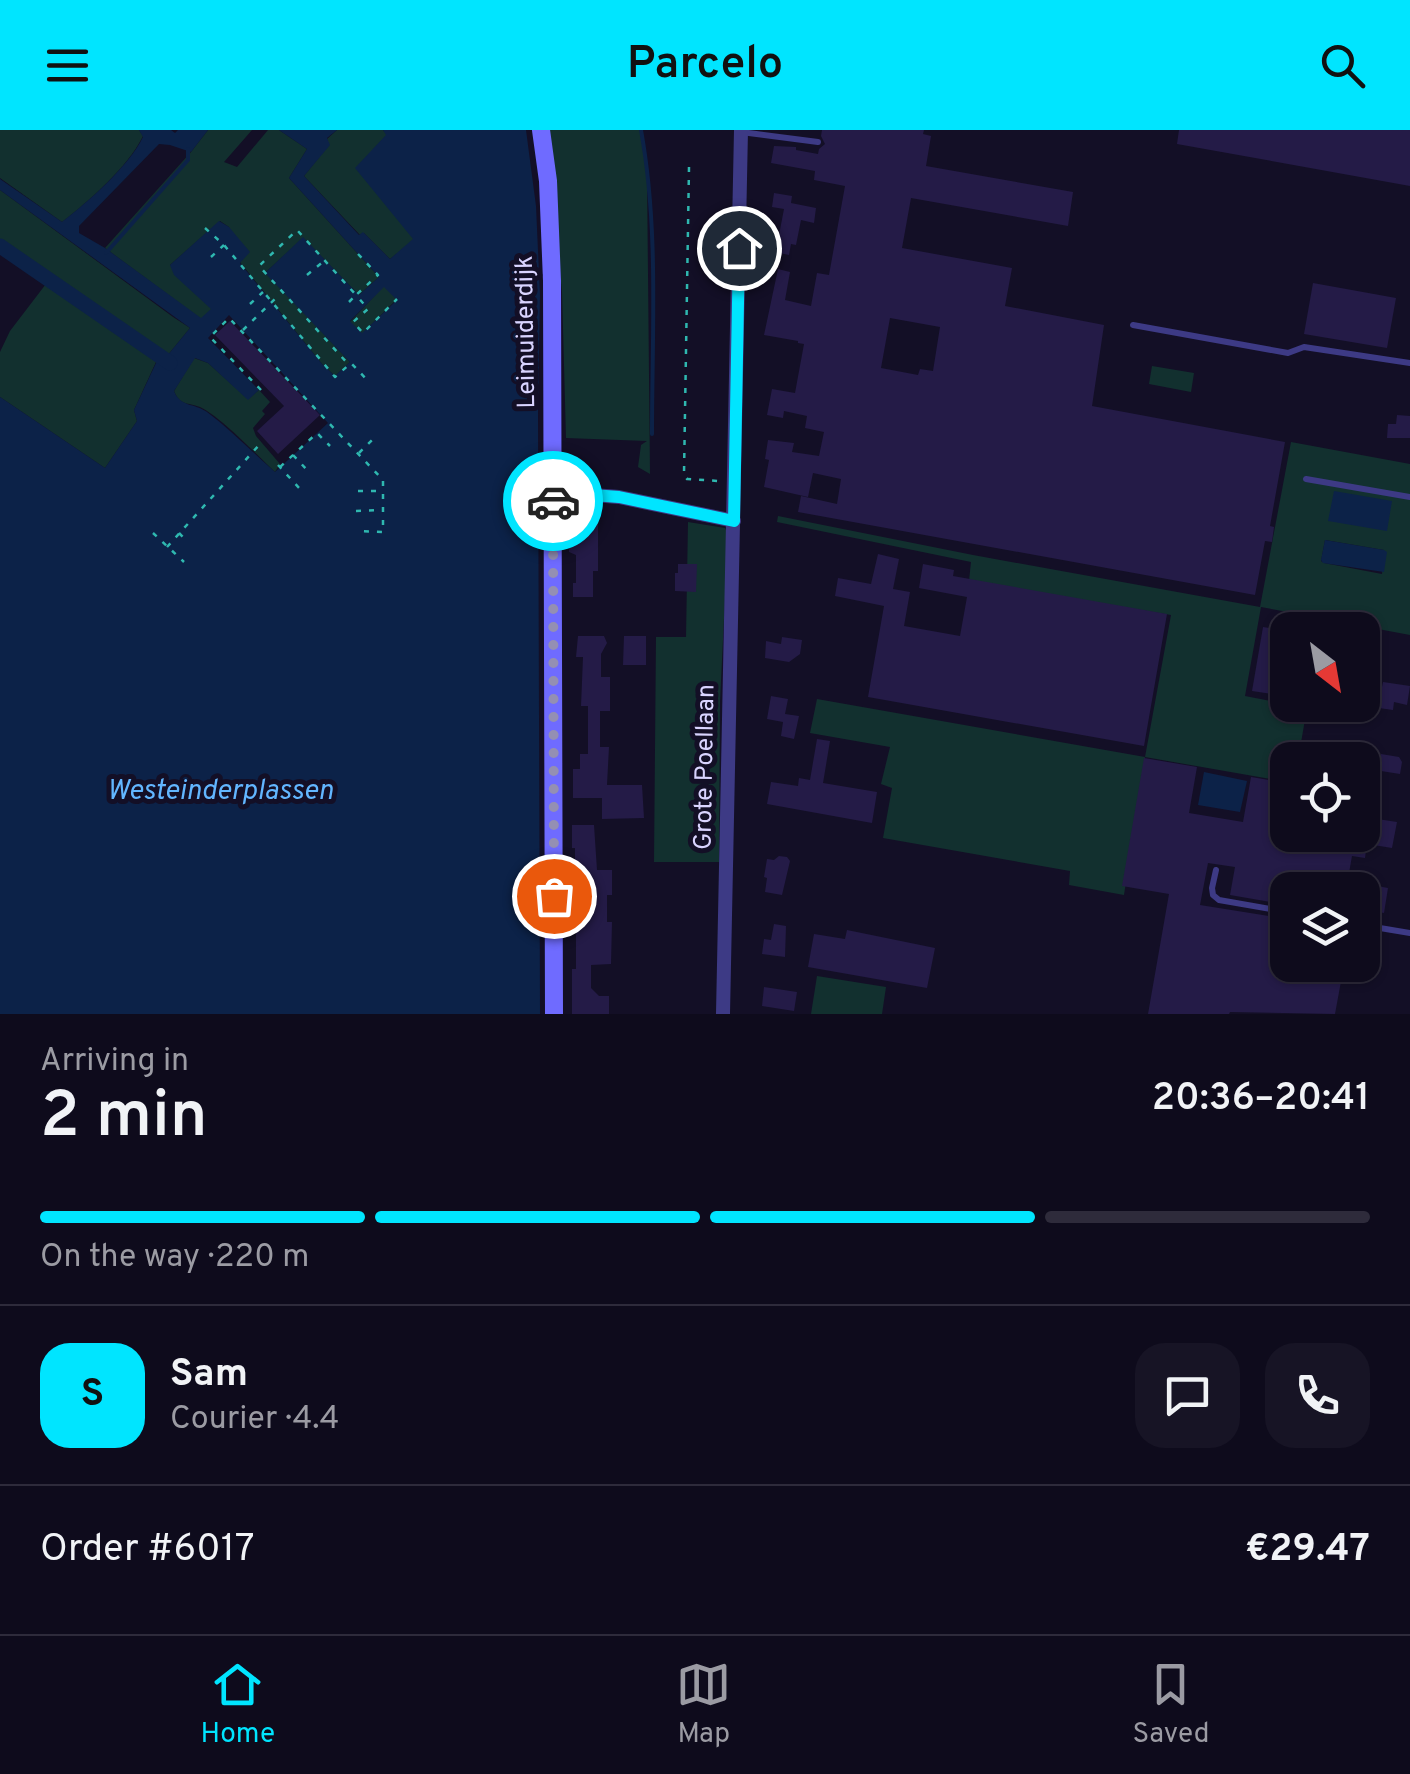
<!DOCTYPE html>
<meta charset="utf-8">
<style>
:root{--surface:#0e0b1c;--page:#171425;--text:#f1f3f6;--muted:#9b9ba3;--line:#2e2b3b;--accent:#00e5ff}
body{margin:0;font-family:Overpass,sans-serif;background:var(--page);color:var(--text);height:100vh;display:flex;flex-direction:column;font-size:38px;white-space:nowrap}
*{box-sizing:border-box;margin:0}
p{font-size:32px;color:var(--muted)}
.icon{flex:none;width:55px;height:55px;fill:none;stroke:currentColor;stroke-width:2;stroke-linecap:round;stroke-linejoin:round}
.map{position:relative;height:884px;overflow:hidden}
.sheet{display:flex;flex-direction:column;background:var(--surface);flex:1}
.sheet>*{flex:none}
.needle{width:65px;rotate:149deg}
.controls{position:absolute;left:1270px;top:482px;display:grid;gap:20px}
.controls a{display:grid;place-items:center;width:110px;height:110px;border-radius:20px;background:var(--surface);box-shadow:0 2px 8px #0004,0 0 0 2px var(--line);font-size:50px}
.pin{position:absolute;display:grid;place-items:center;width:85px;height:85px;color:#fff;margin:-42px;border:5px solid #fff;border-radius:50%;box-shadow:0 2px 10px #0007}
.courier{position:absolute;display:grid;place-items:center;width:100px;height:100px;margin:-50px;border:8px solid #00e5ff;border-radius:50%;background:#fff;color:#222;box-shadow:0 2px 12px #0007}
.overview em{font-style:normal;font-weight:600}
.overview div{display:flex;flex-direction:column-reverse}
.overview{display:flex;align-items:center;justify-content:space-between;height:170px;padding:0 40px}
h1{font-size:65px;font-weight:600;line-height:75px}
.bar{display:grid;grid-template-columns:repeat(4,1fr);gap:15px 10px;align-content:center;height:120px;padding:0 40px}
.bar i{height:12px;border-radius:8px;background:var(--line)}
.bar .on{background:var(--accent)}
.bar p{grid-column:span 4}
.line{display:flex;align-items:center;gap:25px;padding:0 40px;border-top:2px solid var(--line)}
.line div{flex:1}
.round{display:grid;place-items:center;flex:none;width:105px;height:105px;border-radius:30px;background:var(--page)}
header{display:flex;justify-content:space-between;align-items:center;height:130px;padding:0 40px;background:var(--accent);color:#111;font-size:45px;font-weight:600}
.tabs{display:flex;justify-content:space-around;align-items:center;height:140px;border-top:2px solid var(--line);background:var(--surface);font-size:28px;color:var(--muted)}
.tabs a{display:grid;justify-items:center;gap:5px}
.tabs .on{color:var(--accent)}
.map>svg:first-child{display:block}
</style>
<header><svg class="icon" aria-label="menu" viewBox="0 0 24 24"><path d="M4 6h16M4 12h16M4 18h16"/></svg>Parcelo<svg class="icon" aria-label="search" viewBox="0 0 24 24"><circle cx="10" cy="10" r="6"/><path d="M15 15l6 6"/></svg></header>
<div class="map">
<svg width="1410" height="884" viewBox="0 0 1410 884">
<rect width="100%" height="100%" fill="#130f26"/>
<g fill="#12302f" fill-rule="evenodd">
<path d="M0 0H139L143 6C128 37 89 71 62 92L0 48Z"/>
<path d="M208 0H252L224 32 237 37 268 0H279L307 19 289 48 379 147 359 165 303 108 266 142 350 232 335 246 322 234 240 132 229 97 220 91 170 135 212 179 201 189 105 118 191 22Z"/>
<path d="M337 0H383L387 5 356 38 412 104 414 110 390 129 364 103 360 105 304 46 329 15 327 9Z"/>
<path d="M546 0H640L647 43 650 344 638 337 641 315 647 311 566 308 562 162Z"/>
<path d="M0 60 173 187 190 198 167 226 157 220 156 232 134 280 137 291 105 338 0 267V222L10 201 49 150 3 116 0 118Z"/>
<path d="M384 156 397 169 362 204 350 192Z"/>
<path d="M194 228 208 233 248 269 259 260 270 272 262 281 265 284 253 298 256 306 280 334 275 342C257 325 221 287 200 277 187 272 180 276 174 261Z"/>
<path d="M1152 236 1194 243 1191 262 1149 254Z"/>
<path d="M1291 312 1410 334V505L1261 477 1245 566 1307 578 1298 630H1288L1287 652 1145 627 1124 765 1069 755 1070 741 883 708 892 658 881 654 890 617 810 603 817 569 1145 627 1171 485 969 451 971 432 777 392 778 386 973 425 1260 477ZM1325 410 1384 420 1382 444 1324 433 1321 431Z"/>
<path d="M688 392 725 398 728 405 720 572 719 732H654L656 507H686Z"/>
<path d="M817 846 886 857 882 884H811Z"/>
</g>
<g fill="#0c2248" fill-rule="evenodd">
<path d="M139 0H171L175 3 178 0H208L191 22 170 15 159 14 79 96V103L105 118 201 188 211 179 174 145 170 135 219 91 229 97 250 122 240 133 322 234 335 246 350 232 265 143 303 107 359 165 379 147 289 48 307 19 279 0H337L327 8 330 15 304 46 359 105 363 102 390 129 413 109 355 38 386 5 383 0H526L536 76 540 165 538 284 540 884H0V267L105 338 137 291 134 280 156 233V219L167 226 190 198 0 60V49L62 92C88 72 129 36 143 7ZM384 157 397 170 362 203 350 191ZM229 185 328 293 275 342C252 322 231 300 207 282 194 273 180 277 174 261L195 228 208 233 248 270 259 260 208 208Z"/>
<path d="M1334 361 1392 371 1387 401 1328 391Z"/>
<path d="M1325 410 1384 420 1387 422 1384 442 1323 433 1321 430Z"/>
<path d="M1204 642 1247 651 1240 682 1198 675Z"/>
</g>
<g fill="none" stroke-linecap="round" stroke-linejoin="round">
<g stroke="#0c2248" stroke-width="4">
<path d="M641 0C659 99 652 203 652 304"/>
<path d="M106 123 188 30V19"/>
</g>
<path stroke="#0c2248" stroke-width="15" d="M0 116 170 233"/>
</g>
<g fill="#241b47" fill-rule="evenodd">
<path d="M822 0H924L923 4 931 6 926 36 1073 62 1068 96 911 68 902 118 1012 138 1005 176 1104 195 1092 276 1285 312 1270 396 1274 397 1272 412 1265 411 1255 465 798 382 801 366 837 374 841 349 813 343 808 367 764 357 769 330 765 329 768 310 794 313 792 322 819 326 824 302 805 298 807 286 784 281 783 288 767 285 772 259 795 263 804 214 798 213V211L764 205 778 139 790 142 785 170 811 176 817 143 829 145 845 56 814 50 815 41 771 33 774 16 796 17V20L818 24 819 19 825 14 821 6ZM890 188 940 197 933 241 920 239 918 245 881 238Z"/>
<path d="M1179 0H1410V56L1177 14Z"/>
<path d="M774 63 792 66 791 73 816 78 814 93 801 90 796 115 791 114 789 125 765 120 768 103 779 105 784 79 772 77Z"/>
<path d="M1313 153 1396 168 1387 218 1304 204Z"/>
<path d="M230 191 320 285 278 324 257 301 284 276 215 205Z"/>
<path d="M1397 285 1410 286V308H1387L1388 294H1396Z"/>
<path d="M577 374 580 375 584 381H598V441H593V467H573V453H576V425L569 422V386Z"/>
<path d="M878 424 899 429 893 459 910 462 904 496 960 506 967 467 919 458 923 434 954 440 953 446 1167 484 1144 616 868 567 884 476 835 466 838 448 871 454Z"/>
<path d="M678 434H697L696 462 675 461V443H678Z"/>
<path d="M1263 497 1288 501 1278 565 1252 561Z"/>
<path d="M578 506H604L607 513 601 524V547H610V581H600V617H609L607 655H642L644 688 602 689V668H573V639H580V624H588V576H581L583 527H576Z"/>
<path d="M624 506H646V535H623Z"/>
<path d="M782 507 802 510 800 524 789 532 765 528 766 511 781 514Z"/>
<path d="M1383 552 1410 556 1407 575 1394 572 1393 580 1372 577 1375 561 1381 562Z"/>
<path d="M771 566 788 569 785 584 799 586 794 609 781 606 783 592 767 589Z"/>
<path d="M817 609 830 611 823 653 877 662 872 693 767 674 771 652 798 656 799 648 810 650Z"/>
<path d="M1381 624 1399 627 1402 632 1400 644 1381 641 1380 648 1362 645V632L1379 635Z"/>
<path d="M1144 628 1197 637 1189 683 1243 692 1251 647 1288 653V705H1368L1371 688 1397 692 1392 718 1367 714 1368 706 1365 728 1352 726 1346 760H1288V775L1230 765 1235 737 1208 733 1200 775 1288 789V835H1344L1335 884 1230 882 1229 884H1148L1169 764 1122 756Z"/>
<path d="M572 695H594L597 740H612V765H607V792H612L611 834 591 835V858L599 866H609V884H572V839H576V793H573V764H571L572 749H575V718H572Z"/>
<path d="M779 726 787 727 790 731 782 765 765 762 767 748 764 747 767 729 774 730Z"/>
<path d="M1372 755 1388 758 1384 783 1367 780Z"/>
<path d="M774 794 786 796 785 827 762 824 764 809 771 810Z"/>
<path d="M847 800 935 818 927 858 808 837 814 804 845 809Z"/>
<path d="M764 857 797 862 794 881 762 876Z"/>
</g>
<g fill="none" stroke-linecap="round" stroke-linejoin="round">
<g stroke="#2fb8b0" stroke-width="2.5" stroke-dasharray="5 8" stroke-linecap="butt">
<path d="M689 37 684 344 687 349 718 351"/>
<path d="M205 98 224 115 335 247 351 233 370 253"/>
<path d="M358 124 378 145 356 165 368 179 353 192 363 203 397 169"/>
<path d="M211 127 224 115"/>
<path d="M307 145 324 131"/>
<path d="M349 172 356 165 297 100 259 136 349 235"/>
<path d="M250 174 263 162"/>
<path d="M243 200 280 164"/>
<path d="M261 260 210 207 229 188 383 350V402L356 401"/>
<path d="M359 323 372 310"/>
<path d="M293 325 308 341"/>
<path d="M278 335 300 359"/>
<path d="M280 337 317 303 330 316"/>
<path d="M358 361H381"/>
<path d="M356 381 383 380"/>
<path d="M153 403 184 432"/>
<path d="M179 403 188 412"/>
<path d="M167 417 260 314"/>
</g>
<g stroke="#3d3a85" stroke-width="6">
<path d="M741 2 818 12"/>
<path d="M1133 195 1288 223 1304 217 1410 233"/>
<path d="M1306 349 1410 367"/>
<path d="M1216 740 1212 758 1213 765 1219 770 1288 782"/>
<path d="M1362 795 1410 803"/>
</g>
<g stroke="#3d3a85" stroke-width="14">
<path d="M553 362 619 367 734 391"/>
<path d="M723 884 741 0"/>
</g>
<path stroke="#6f6bff" stroke-width="18" d="M541 0 548 51 552 151 554 884"/>
</g>
<g fill="none" stroke-linecap="round" stroke-linejoin="round">
<path stroke="#948fb3" stroke-width="10" stroke-dasharray="0 18" d="M553 371 554 766"/>
<path stroke="#00e5ff" stroke-width="12" d="M553 371V362L619 367 734 391 739 118"/>
</g>
<g text-anchor="middle" dominant-baseline="central" stroke-width="10" stroke-linejoin="round" paint-order="stroke">
<g font-size="25" fill="#d9d4ff" stroke="#130f26">
<text transform="translate(527 202) rotate(-91)">Leimuiderdijk</text>
<text transform="translate(706 637) rotate(-89)">Grote Poellaan</text>
</g>
<g font-size="28" font-style="italic" fill="#62b6ff" stroke="#130f26">
<text x="220" y="662">Westeinderplassen</text>
</g>
</g>
</svg>
<div class="controls">
<a><svg class="needle" viewBox="-14 -14 28 28"><path d="M0-13l5 13h-10z" fill="#e53935"/><path d="M0 13l5-13h-10z" fill="#9b9ba3"/></svg></a>
<a><svg class="icon" aria-label="locate" viewBox="0 0 24 24"><circle cx="12" cy="12" r="6"/><path d="M12 2v4M12 18v4M2 12h4M18 12h4"/></svg></a>
<a><svg class="icon" aria-label="layers" viewBox="0 0 24 24"><path d="M12 4l9 5-9 5-9-5zM3 14l9 5 9-5"/></svg></a>
</div>
<div class="pin" style="left:554px;top:766px;background:#ea580c"><svg class="icon" aria-label="bag" viewBox="0 0 24 24"><path d="M5 8h14l-1 12H6zM9 8a3 3 0 0 1 6 0"/></svg></div>
<div class="pin" style="left:739px;top:118px;background:#1f2937"><svg class="icon" aria-label="home" viewBox="0 0 24 24"><path d="M3 11l9-7 9 7M6 9v11h12V9"/></svg></div>
<div class="courier" style="left:553px;top:371px"><svg class="icon" aria-label="car" viewBox="0 0 24 24"><path d="M5 17H2v-5l4-1 3-4h7l3 4 3 1v5h-3M9 17h6M6 11h13"/><circle cx="7" cy="17" r="2"/><circle cx="17" cy="17" r="2"/></svg></div>
</div>
<section class="sheet">
<div class="overview"><div><h1>2 min</h1><p>Arriving in</p></div><em>20:36–20:41</em></div>
<div class="bar"><i class="on"></i><i class="on"></i><i class="on"></i><i></i><p>On the way · 220 m</p></div>
<div class="line" style="height:180px"><b class="round" style="background:var(--accent);color:#111">S</b><div><b>Sam</b><p>Courier · 4.4</p></div><a class="round"><svg class="icon" aria-label="chat" viewBox="0 0 24 24"><path d="M4 5h16v11H9l-5 4z"/></svg></a><a class="round"><svg class="icon" aria-label="phone" viewBox="0 0 24 24"><path d="M5 4h4l2 5-3 2q2 4 5 5l2-3 5 2v4C11 20 4 13 5 4z"/></svg></a></div>
<div class="line" style="height:130px"><div>Order #6017</div><b>€29.47</b></div>
</section>
<nav class="tabs">
<a class="on"><svg class="icon" aria-label="home" viewBox="0 0 24 24"><path d="M3 11l9-7 9 7M6 9v11h12V9"/></svg>Home</a>
<a><svg class="icon" aria-label="map" viewBox="0 0 24 24"><path d="M3 6l6-2 6 2 6-2v14l-6 2-6-2-6 2zM9 4v14M15 6v14"/></svg>Map</a>
<a><svg class="icon" aria-label="saved" viewBox="0 0 24 24"><path d="M7 4h10v16l-5-4-5 4z"/></svg>Saved</a>
</nav>
